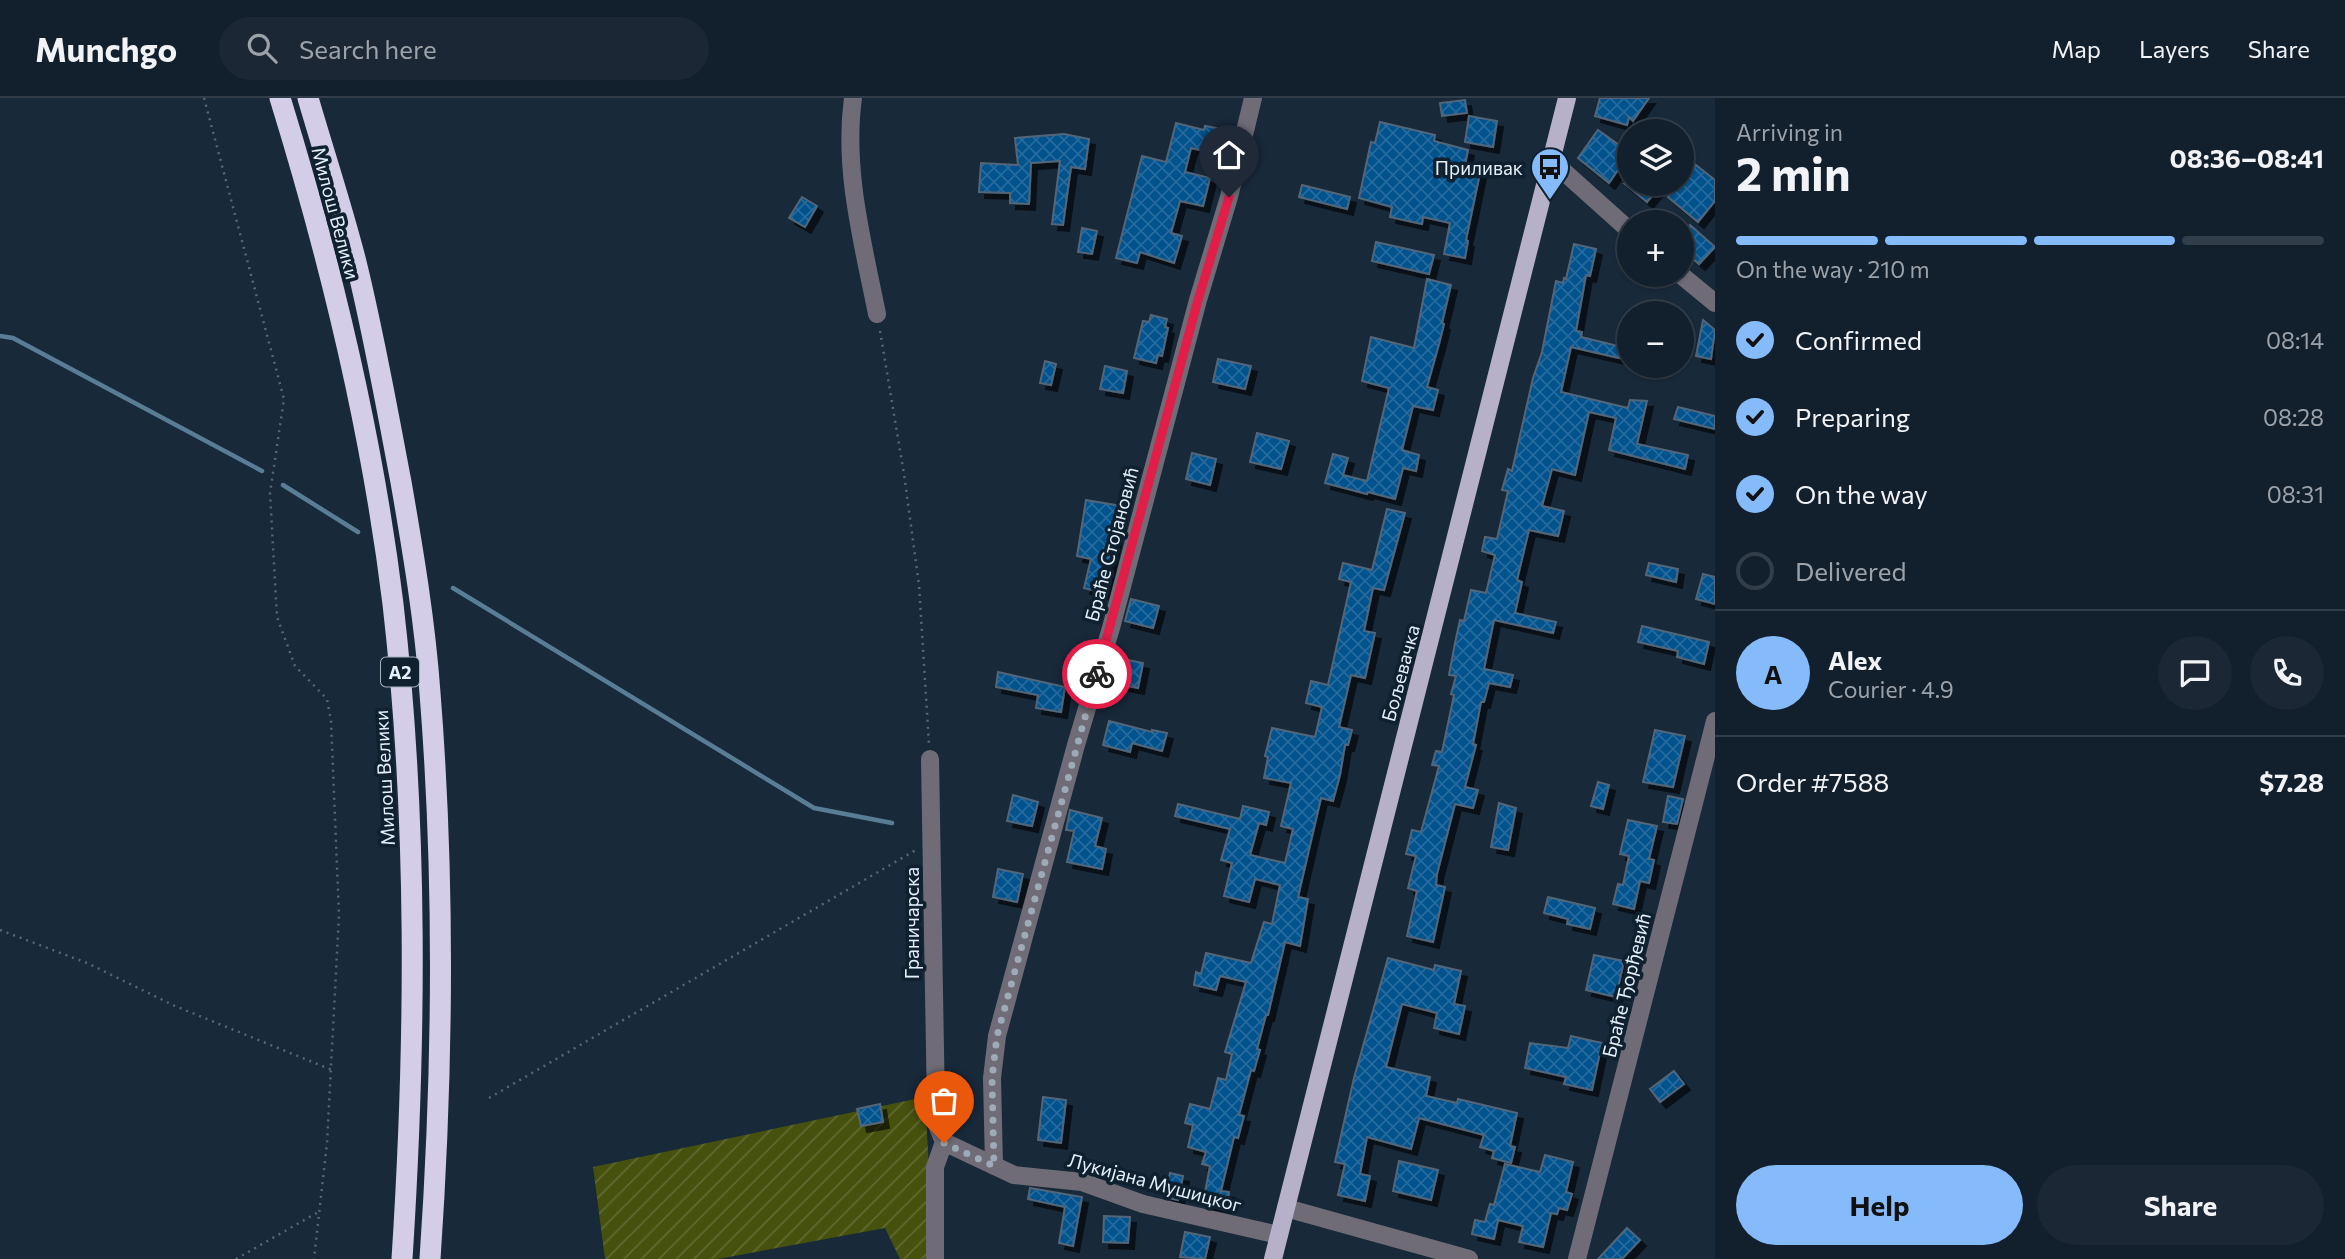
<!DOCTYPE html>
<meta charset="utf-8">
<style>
:root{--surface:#121f2c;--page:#1b2734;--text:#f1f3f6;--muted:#9ca2a9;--line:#313d48;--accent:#86bbfb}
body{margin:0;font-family:Commissioner,sans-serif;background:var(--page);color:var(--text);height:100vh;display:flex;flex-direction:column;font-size:26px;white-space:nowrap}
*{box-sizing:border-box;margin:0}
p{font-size:23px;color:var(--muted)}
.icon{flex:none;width:38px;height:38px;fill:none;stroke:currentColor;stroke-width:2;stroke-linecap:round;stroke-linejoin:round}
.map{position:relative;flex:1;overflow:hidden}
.side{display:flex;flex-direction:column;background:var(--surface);width:630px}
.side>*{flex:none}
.buttons{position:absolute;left:1617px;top:21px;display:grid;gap:14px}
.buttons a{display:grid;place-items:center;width:77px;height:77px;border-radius:50%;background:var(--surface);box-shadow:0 2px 5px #0004,0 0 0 2px var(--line);font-size:35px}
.pin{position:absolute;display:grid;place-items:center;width:60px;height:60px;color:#fff;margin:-72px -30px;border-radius:50% 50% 50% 0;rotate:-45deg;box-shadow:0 0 7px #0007}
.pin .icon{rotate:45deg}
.courier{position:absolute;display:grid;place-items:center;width:70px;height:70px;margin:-35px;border:5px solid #e11d48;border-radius:50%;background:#fff;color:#222;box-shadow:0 2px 9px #0007}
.head em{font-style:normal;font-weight:700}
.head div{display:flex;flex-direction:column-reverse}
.head{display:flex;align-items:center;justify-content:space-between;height:119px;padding:0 21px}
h1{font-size:46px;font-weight:700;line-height:52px}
.bar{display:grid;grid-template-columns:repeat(4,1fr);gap:10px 7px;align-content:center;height:84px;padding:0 21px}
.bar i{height:9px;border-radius:5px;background:var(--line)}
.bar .on{background:var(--accent)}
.bar p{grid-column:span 4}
.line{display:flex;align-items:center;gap:18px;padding:0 21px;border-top:2px solid var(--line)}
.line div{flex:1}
.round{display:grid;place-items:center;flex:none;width:74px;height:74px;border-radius:37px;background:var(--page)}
ol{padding:0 21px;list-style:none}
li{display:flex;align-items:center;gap:21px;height:77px}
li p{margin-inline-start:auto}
li .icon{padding:7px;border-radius:50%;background:var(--accent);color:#111;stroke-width:4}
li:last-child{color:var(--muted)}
li i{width:38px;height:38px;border:4px solid var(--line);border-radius:50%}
.button{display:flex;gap:14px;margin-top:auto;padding:14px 21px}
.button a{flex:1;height:80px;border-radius:42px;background:var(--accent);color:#111;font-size:28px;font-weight:700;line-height:80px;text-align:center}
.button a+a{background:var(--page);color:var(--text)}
header{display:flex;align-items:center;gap:42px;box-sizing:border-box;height:98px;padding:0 35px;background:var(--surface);border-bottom:2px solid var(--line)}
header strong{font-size:33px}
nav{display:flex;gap:38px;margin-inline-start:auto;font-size:24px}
.search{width:490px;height:63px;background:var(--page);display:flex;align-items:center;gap:18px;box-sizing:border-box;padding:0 24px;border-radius:38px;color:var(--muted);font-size:26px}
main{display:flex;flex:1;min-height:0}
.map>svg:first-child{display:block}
</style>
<header>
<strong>Munchgo</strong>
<div class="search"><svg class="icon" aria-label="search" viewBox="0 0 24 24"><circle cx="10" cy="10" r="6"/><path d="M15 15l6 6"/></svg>Search here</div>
<nav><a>Map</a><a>Layers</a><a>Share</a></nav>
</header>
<main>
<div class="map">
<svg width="1715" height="1161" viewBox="0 0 1715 1161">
<defs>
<pattern id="garden-furrows" width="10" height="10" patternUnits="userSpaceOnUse" patternTransform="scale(1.75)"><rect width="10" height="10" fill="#46510d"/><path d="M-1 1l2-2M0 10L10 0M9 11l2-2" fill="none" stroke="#616a31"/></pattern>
<pattern id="building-cross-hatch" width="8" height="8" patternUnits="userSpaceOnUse" patternTransform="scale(1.75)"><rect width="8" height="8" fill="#00528d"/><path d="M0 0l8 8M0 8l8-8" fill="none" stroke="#256b9e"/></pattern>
<filter id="shadow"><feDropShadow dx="6" dy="6" stdDeviation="0" flood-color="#0009"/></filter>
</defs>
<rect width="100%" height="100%" fill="#18293a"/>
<path fill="url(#garden-furrows)" d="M925 999 934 1161H900L885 1130 718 1161H605L593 1069Z"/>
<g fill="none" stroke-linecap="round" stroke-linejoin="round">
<g stroke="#587d95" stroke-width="4.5">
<path d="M0 238 13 240 262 373"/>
<path d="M283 387 358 434"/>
<path d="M453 490 814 710 892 725"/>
</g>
</g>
<g fill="url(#building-cross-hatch)" stroke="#536679" stroke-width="2" filter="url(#shadow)">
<path d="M1600 0H1649L1633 23 1629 19 1627 27 1595 18Z"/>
<path d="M1465 2 1467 15 1442 18 1440 5Z"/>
<path d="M1469 18 1497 23 1493 49 1465 44Z"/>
<path d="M1380 24 1435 37 1434 43 1468 52 1464 72 1480 75 1466 142 1468 143 1465 160 1444 156 1450 125 1423 119 1422 126 1390 119 1392 109 1359 100 1371 44 1375 45Z"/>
<path d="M1176 25 1204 32 1205 28 1227 32 1222 57 1191 50 1185 74 1210 80 1203 108 1180 103 1171 135 1182 138 1174 165 1140 154 1137 165 1116 160 1142 58 1166 64Z"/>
<path d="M1598 32 1626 52 1618 63 1622 66 1609 85 1578 60Z"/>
<path d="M1064 36 1089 41 1085 71 1071 69 1063 127 1052 126 1060 63 1031 65 1029 106 1010 105V95L979 94 981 65 1018 67 1015 40Z"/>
<path d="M1682 56 1715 82V103L1698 124 1668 99 1678 86H1682Z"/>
<path d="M1625 86H1648L1656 93 1647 104Z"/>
<path d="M1302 87 1350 99 1347 111 1299 99Z"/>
<path d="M802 99 817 108 805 129 789 120Z"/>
<path d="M1690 127 1715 149 1699 166 1682 151V136Z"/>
<path d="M1082 130 1097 133 1092 156 1078 154Z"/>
<path d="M1376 144 1434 157 1429 176 1372 163Z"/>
<path d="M1574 146 1596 151 1590 178 1586 177 1576 233 1582 234 1581 239 1622 249 1619 260 1571 249 1561 294 1628 310 1630 302 1647 303 1637 346 1688 357 1685 371 1609 352 1616 320 1589 314 1575 377 1552 371 1542 408 1564 413 1558 438 1529 432 1517 482 1522 484 1515 515 1556 524 1553 535 1494 522 1484 571 1513 577 1510 589 1489 585 1484 604H1481L1473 646 1476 647 1465 689 1478 692 1473 710 1455 706 1437 776 1436 787 1445 789 1433 844 1407 838 1417 793 1408 790 1416 758 1406 756 1412 732 1421 734 1439 668 1432 667 1436 653 1442 654 1454 597 1451 596 1456 578 1449 577 1455 545 1460 522 1464 523 1471 492 1486 495 1495 457 1482 453 1485 439 1497 441 1508 393 1502 392 1508 371 1512 373 1533 280 1542 254 1556 183 1563 185 1564 180 1566 181Z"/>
<path d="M1427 181 1451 187 1442 225 1444 226 1439 246 1427 289 1438 292 1433 312 1413 308 1402 352 1419 357 1416 373 1403 370 1395 401 1368 394 1367 396 1325 385 1333 356 1348 360 1343 377 1367 383 1389 290 1362 283 1371 239 1414 250Z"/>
<path d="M1151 217 1167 221 1165 229 1168 230 1162 258 1158 257 1156 265 1134 260 1143 223 1149 224Z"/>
<path d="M1703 222 1715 232 1711 261 1696 258Z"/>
<path d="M1218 261 1251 268 1245 291 1213 284Z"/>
<path d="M1045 263 1056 266 1051 287 1040 285Z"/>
<path d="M1105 268 1127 273 1123 295 1100 291Z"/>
<path d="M1678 309 1715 318V331L1674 321Z"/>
<path d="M1257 335 1289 343 1281 371 1250 364Z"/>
<path d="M1192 355 1216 361 1210 387 1186 381Z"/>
<path d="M1086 402 1122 408 1104 495 1084 490 1091 461 1077 458Z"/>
<path d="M1387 411 1405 415 1384 492 1373 490 1364 533 1375 535 1365 580 1351 577 1339 629 1352 632 1348 647H1345L1340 677 1333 703 1321 700 1298 799 1308 801 1300 848 1285 844 1268 917H1266L1257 951 1260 952 1254 973 1251 972 1239 1017 1244 1018 1238 1040 1234 1039 1221 1093 1229 1094 1227 1109 1203 1105 1210 1068 1202 1066 1206 1054 1188 1049 1193 1027 1185 1025 1190 1006 1210 1011 1218 980 1226 982 1232 956 1225 954 1246 884 1220 878 1216 892 1194 887 1196 874 1201 876 1206 855 1251 865 1264 824 1272 826 1280 787 1255 781 1249 804 1224 798 1232 765 1221 762 1230 731 1175 718 1178 706 1240 721 1243 708 1269 714 1266 727 1259 725 1250 757 1285 765 1293 731 1281 728 1291 685 1264 680 1268 659 1265 658 1272 630 1315 639 1322 609 1306 605 1311 583 1328 587 1351 484 1339 481 1343 465 1372 472Z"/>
<path d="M1649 465 1678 471 1676 484 1646 477Z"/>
<path d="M1703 476 1715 479V506L1696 501Z"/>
<path d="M1131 501 1159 508 1153 530 1125 523Z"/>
<path d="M1642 528 1709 544 1704 566 1677 559 1678 553 1638 544Z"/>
<path d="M1118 560 1143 565 1138 590 1113 585Z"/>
<path d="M998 574 1065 589 1061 614 1036 610 1038 597 996 589Z"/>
<path d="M1109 623 1152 634V632L1167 635 1162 653 1132 645 1130 654 1103 647Z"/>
<path d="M1655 632 1685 638 1673 689 1643 684Z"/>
<path d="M1598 684 1609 687 1603 711 1591 708Z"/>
<path d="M1013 697 1038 704 1032 728 1007 723Z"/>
<path d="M1668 698 1683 701 1677 726 1663 724Z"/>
<path d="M1499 705 1516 710 1508 752 1491 749Z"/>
<path d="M1070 712 1102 720 1095 748 1106 751 1102 771 1067 764 1074 733 1066 732Z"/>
<path d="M1628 722 1657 728 1649 761 1654 762 1649 785 1640 783 1634 811 1613 806 1618 786 1623 787 1629 758 1620 756Z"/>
<path d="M998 771 1023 776 1017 804 993 799Z"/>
<path d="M1548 799 1595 810 1590 831 1567 826 1568 821 1544 815Z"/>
<path d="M1594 857 1624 863 1616 899 1586 892Z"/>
<path d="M1388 860 1434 872 1435 867 1461 873 1454 906 1465 908 1459 936 1434 930 1437 915 1402 906 1386 969 1430 979 1426 998 1457 1005 1458 1001 1517 1015 1510 1048 1515 1049 1511 1065 1492 1060 1494 1053 1480 1049 1484 1037 1419 1020 1411 1051 1367 1039 1360 1076 1370 1078 1365 1103 1338 1097 1345 1066 1335 1064 1354 980Z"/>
<path d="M1571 938 1602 945 1592 992 1564 986 1566 979 1525 970 1530 945 1568 950Z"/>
<path d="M1674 973 1684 986 1660 1004 1650 991Z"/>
<path d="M1043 999 1066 1002 1061 1045 1038 1042Z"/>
<path d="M880 1006 883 1024 861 1028 857 1011Z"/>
<path d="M1545 1057 1573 1064 1566 1094 1572 1096 1567 1112 1559 1110 1557 1116 1551 1115 1543 1149 1519 1144 1523 1128 1498 1122 1494 1141 1472 1136 1475 1122 1485 1124 1490 1106 1494 1107 1505 1066 1540 1074Z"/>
<path d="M1399 1063 1438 1072 1431 1102 1393 1093Z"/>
<path d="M1170 1075 1183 1078 1178 1102 1165 1099Z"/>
<path d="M1030 1090 1082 1099 1073 1148 1059 1145 1065 1109 1028 1101Z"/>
<path d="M1104 1118 1130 1119 1128 1145 1103 1144Z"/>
<path d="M1627 1130 1640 1142 1622 1161H1598Z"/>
<path d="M1185 1134 1210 1139 1205 1161 1180 1159Z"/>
</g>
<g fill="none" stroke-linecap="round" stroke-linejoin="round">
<g stroke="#586776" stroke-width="2.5" stroke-dasharray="2 5" stroke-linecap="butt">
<path d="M204 0 284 301 270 395 277 519 295 568 327 601 331 623 339 817 327 1045 314 1161"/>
<path d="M880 233 904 376 919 487 929 646"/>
<path d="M0 832 87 865 175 908 332 972"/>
<path d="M489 1000 916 752"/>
<path d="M236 1161 320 1113"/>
</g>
<g stroke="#6f6c77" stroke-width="18">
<path d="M853 0C843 72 863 145 877 216"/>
<path d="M1552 63 1629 132"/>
<path d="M1681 177 1715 205"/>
<path d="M930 661 936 1010 937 1027 944 1044 935 1069V1161"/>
<path d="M944 1044 1014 1077 1082 1084 1143 1106 1279 1137"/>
<path d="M994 1068 992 980 997 938 1076 647 1111 530 1198 202 1229 99 1253 0"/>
<path d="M1286 1110 1469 1161"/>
<path d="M1577 1161 1715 623"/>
</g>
<path stroke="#b6b1c8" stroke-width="18" d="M1273 1161 1567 0"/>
<g stroke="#d3cde8" stroke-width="21">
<path d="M280 0C331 165 372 334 393 506 418 723 416 943 402 1161"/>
<path d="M308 0C324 55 342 109 356 164 374 237 387 311 401 384 413 453 425 524 430 595 445 783 443 973 430 1161"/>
</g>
</g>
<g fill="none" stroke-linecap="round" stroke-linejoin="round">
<path stroke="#9daab7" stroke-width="7" stroke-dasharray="0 12.6" d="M944 1045 994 1068 992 980 997 938 1097 576"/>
<path stroke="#e11d48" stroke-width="9" d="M1097 576 1198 202 1229 99"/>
</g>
<defs>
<symbol id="bus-pin" viewBox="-11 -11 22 30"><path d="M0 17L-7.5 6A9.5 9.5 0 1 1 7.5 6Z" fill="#86bbfb" stroke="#0f202f"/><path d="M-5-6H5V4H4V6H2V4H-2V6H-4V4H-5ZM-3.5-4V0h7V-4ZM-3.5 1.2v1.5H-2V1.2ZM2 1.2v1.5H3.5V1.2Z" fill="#111"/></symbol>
</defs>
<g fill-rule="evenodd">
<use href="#bus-pin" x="1528" y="47" width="44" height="60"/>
</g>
<g text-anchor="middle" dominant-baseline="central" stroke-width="7" stroke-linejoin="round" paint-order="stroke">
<rect fill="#0f202f" stroke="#a5b2be" stroke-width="2" x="381" y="559.5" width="38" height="29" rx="5"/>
<g font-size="18" font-weight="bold" fill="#e5f0fb">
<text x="400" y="574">A2</text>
</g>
<g font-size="19" fill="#e5f0fb" stroke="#0f202f" text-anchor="end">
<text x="1523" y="69">Приливак</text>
</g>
<g font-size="19" fill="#e5f0fb" stroke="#0f202f">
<text transform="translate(336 115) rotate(75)">Милош Велики</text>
<text transform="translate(1111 446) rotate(-75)">Браће Стојановић</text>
<text transform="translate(1400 575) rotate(-75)">Бољевачка</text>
<text transform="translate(384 680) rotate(-93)">Милош Велики</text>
<text transform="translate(911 825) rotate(-90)">Граничарска</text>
<text transform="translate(1626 887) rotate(-76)">Браће Ђорђевић</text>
<text transform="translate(1155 1084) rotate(15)">Лукијана Мушицког</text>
</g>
</g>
</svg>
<div class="buttons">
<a><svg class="icon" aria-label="layers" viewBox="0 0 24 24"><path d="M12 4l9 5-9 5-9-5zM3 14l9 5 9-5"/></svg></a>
<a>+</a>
<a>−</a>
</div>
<div class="pin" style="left:944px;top:1045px;background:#ea580c"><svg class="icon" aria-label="bag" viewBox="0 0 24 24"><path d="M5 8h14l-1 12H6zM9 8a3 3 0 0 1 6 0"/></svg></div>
<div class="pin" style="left:1229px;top:99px;background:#1f2937"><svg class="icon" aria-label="home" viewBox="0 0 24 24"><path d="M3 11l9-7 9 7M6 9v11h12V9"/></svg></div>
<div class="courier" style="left:1097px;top:576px"><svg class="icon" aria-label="bike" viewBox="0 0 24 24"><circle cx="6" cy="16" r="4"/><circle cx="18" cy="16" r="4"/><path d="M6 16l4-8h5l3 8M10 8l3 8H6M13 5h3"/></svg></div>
</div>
<section class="side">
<div class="head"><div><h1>2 min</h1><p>Arriving in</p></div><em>08:36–08:41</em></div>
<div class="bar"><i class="on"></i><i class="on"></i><i class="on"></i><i></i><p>On the way · 210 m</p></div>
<ol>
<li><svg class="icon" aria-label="check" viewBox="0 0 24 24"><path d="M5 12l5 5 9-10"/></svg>Confirmed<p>08:14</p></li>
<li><svg class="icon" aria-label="check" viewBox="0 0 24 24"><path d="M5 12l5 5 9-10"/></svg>Preparing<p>08:28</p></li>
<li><svg class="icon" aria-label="check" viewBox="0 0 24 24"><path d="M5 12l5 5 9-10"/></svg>On the way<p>08:31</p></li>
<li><i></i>Delivered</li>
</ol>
<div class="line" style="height:126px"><b class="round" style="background:var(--accent);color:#111">A</b><div><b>Alex</b><p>Courier · 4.9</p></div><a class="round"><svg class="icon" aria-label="chat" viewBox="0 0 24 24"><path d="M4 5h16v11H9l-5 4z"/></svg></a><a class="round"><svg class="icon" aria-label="phone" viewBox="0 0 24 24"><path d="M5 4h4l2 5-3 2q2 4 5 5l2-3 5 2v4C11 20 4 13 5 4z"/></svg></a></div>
<div class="line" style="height:91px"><div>Order #7588</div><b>$7.28</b></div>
<div class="button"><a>Help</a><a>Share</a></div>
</section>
</main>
